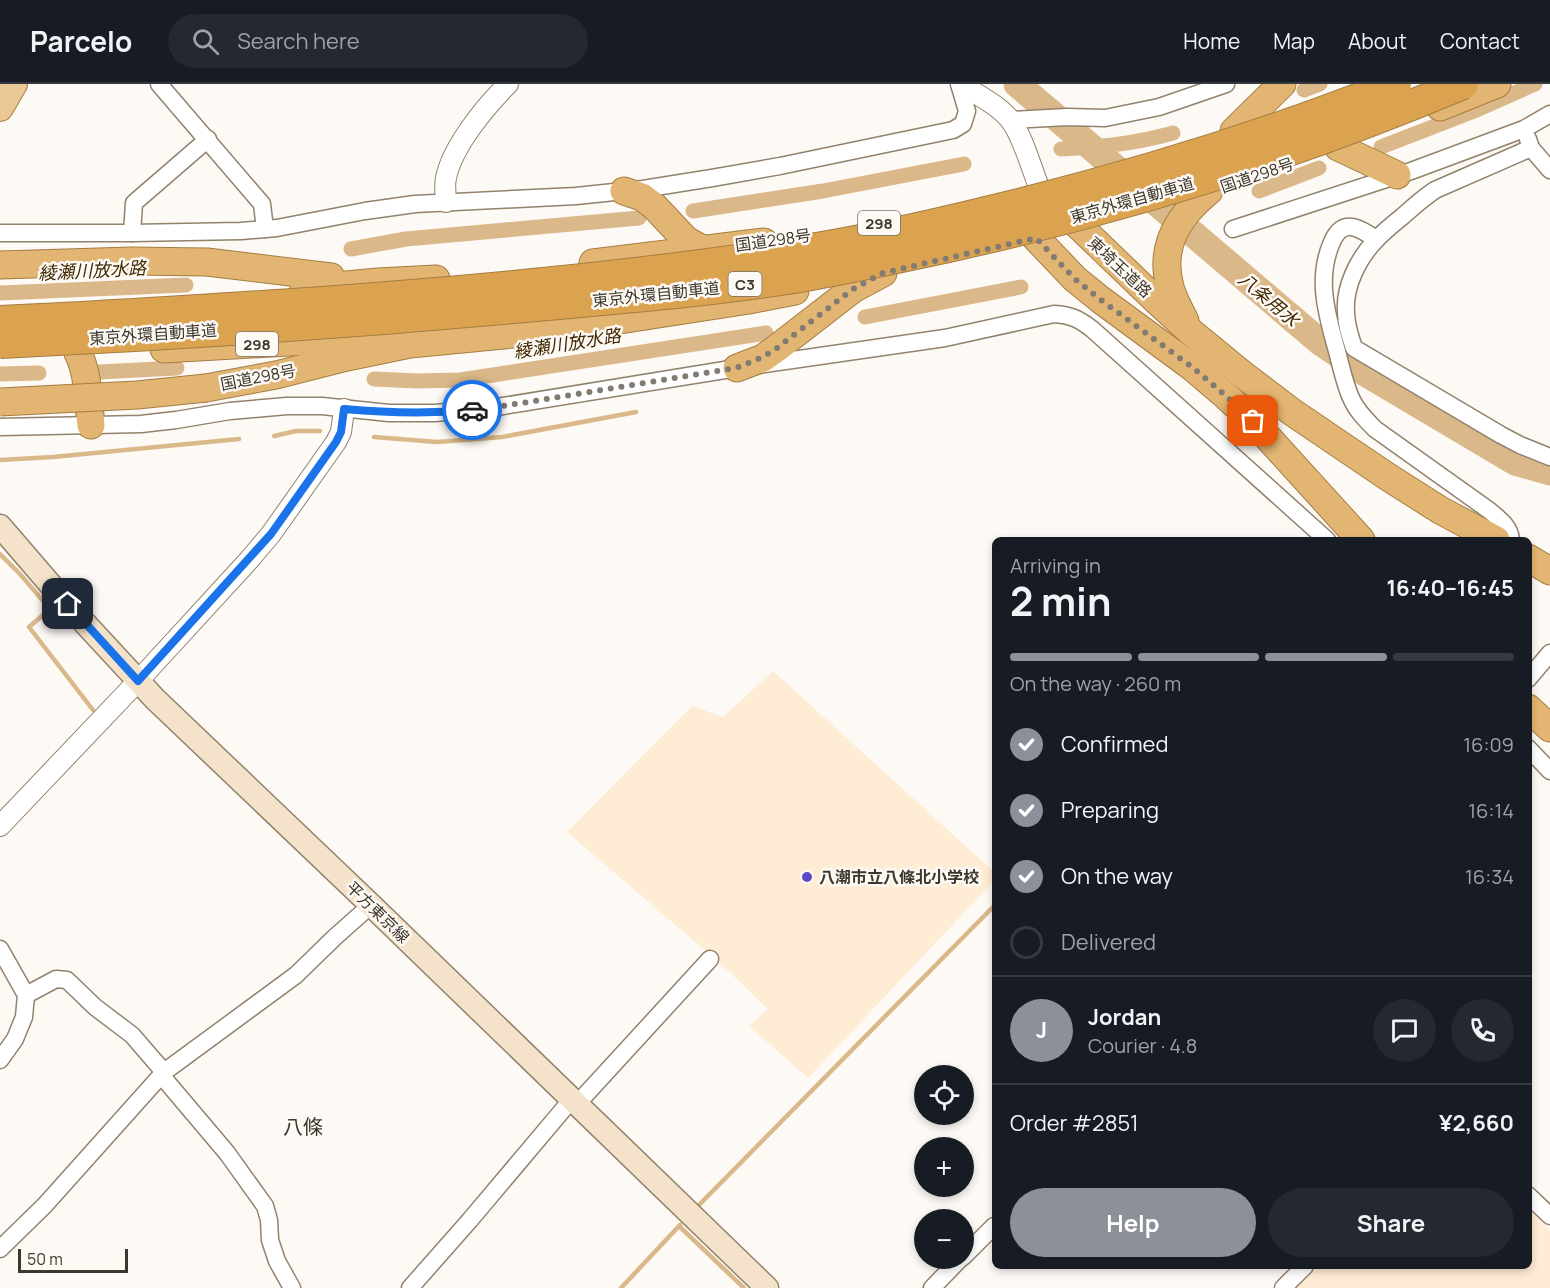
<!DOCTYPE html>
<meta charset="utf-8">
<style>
:root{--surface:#171b24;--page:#242831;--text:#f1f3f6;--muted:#9ea1a6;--line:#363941;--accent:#8c9099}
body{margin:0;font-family:Manrope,"Noto Sans JP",sans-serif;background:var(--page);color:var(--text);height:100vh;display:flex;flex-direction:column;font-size:22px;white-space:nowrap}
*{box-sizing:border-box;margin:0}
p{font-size:20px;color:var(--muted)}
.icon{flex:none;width:33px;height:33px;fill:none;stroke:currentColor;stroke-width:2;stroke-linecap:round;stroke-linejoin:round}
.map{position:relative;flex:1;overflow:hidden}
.panel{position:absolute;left:992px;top:453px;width:540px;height:732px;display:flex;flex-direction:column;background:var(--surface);border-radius:9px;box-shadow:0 3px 9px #0003}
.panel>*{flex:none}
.buttons{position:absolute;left:914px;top:981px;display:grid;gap:12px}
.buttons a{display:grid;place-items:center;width:60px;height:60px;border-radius:50%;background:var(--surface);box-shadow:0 3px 9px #0003;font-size:30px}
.scale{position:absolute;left:18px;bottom:15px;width:110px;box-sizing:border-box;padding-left:6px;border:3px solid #3e372d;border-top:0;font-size:16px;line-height:21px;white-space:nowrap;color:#3e372d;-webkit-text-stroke:4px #fdf9f5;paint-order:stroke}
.pin{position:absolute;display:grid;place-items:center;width:51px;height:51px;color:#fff;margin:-26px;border-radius:12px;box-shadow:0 3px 9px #0006}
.courier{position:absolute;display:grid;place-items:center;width:60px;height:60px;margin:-30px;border:4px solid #1a73e8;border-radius:50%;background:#fff;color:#222;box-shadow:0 2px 8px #0007}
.overview em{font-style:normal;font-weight:700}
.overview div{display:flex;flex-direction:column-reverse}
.overview{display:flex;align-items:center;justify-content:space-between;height:102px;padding:0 18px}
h1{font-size:39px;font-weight:700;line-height:45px}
.bar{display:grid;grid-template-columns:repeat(4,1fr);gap:9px 6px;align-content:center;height:72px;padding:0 18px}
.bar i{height:8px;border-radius:4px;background:var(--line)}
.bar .selected{background:var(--accent)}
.bar p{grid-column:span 4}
.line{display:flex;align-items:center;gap:15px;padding:0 18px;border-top:2px solid var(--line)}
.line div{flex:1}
.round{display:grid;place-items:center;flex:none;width:63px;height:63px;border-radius:32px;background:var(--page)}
ol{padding:0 18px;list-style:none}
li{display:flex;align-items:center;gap:18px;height:66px}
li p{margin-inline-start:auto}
li .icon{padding:6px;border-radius:50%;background:var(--accent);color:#fff;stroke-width:4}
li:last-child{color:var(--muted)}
li i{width:33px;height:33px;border:3px solid var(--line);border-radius:50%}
.cta{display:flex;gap:12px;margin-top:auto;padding:12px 18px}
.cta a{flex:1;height:69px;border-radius:36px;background:var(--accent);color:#fff;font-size:24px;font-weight:700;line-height:69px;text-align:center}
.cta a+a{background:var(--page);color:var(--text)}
header{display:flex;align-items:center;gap:36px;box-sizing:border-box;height:84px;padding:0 30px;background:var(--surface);border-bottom:2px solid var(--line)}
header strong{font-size:28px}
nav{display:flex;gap:33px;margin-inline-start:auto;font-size:21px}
.search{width:420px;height:54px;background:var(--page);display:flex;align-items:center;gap:15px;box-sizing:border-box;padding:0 21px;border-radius:33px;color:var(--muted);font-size:22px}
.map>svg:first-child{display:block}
</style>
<header>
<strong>Parcelo</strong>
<div class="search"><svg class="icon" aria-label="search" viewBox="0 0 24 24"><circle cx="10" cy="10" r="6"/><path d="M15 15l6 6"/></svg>Search here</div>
<nav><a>Home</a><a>Map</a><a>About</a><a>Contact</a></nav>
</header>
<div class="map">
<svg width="1550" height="1204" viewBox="0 0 1550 1204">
<rect width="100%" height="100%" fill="#fdf9f5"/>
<g fill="#ffecd4">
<path d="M773 587 994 788V797L808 994 749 942 768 925 721 880 567 748 692 622 723 633Z"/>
<path d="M1529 1125 1550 1146V1204H1296L1319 1182H1528Z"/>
</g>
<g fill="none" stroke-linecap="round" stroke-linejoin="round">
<g stroke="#dbb889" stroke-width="4.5">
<path d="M274 352 296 347H320"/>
<path d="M374 353 437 358 502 353 636 328"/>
<path d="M0 376 53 373 239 355"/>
<path d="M0 470 20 490 50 525 29 543 93 626"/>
<path d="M696 1124 994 822"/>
<path d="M679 1142 744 1204"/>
<path d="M621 1204 680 1141"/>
</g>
<g stroke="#dbb889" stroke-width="15">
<path d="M1304 6 1320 0"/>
<path d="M1381 63 1479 25 1535 0"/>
<path d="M1061 65C1100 63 1134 60 1173 49"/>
<path d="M1259 107 1319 84"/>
<path d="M693 127 823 107 964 80"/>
<path d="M351 165 406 155 639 134"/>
<path d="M0 209 186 201"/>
<path d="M865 233 1021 203"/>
<path d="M99 288 177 284"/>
<path d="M0 290 39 289"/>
<path d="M374 295 417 297 460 296 766 249"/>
</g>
<path stroke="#dbb889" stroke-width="27" d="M1017 0 1320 258 1365 289 1515 378 1550 388"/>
<defs>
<g id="minor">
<path d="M159 0 262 120 265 145"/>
<path d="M1010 36 1067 33 1105 34 1159 23 1226 0"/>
<path d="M1528 55 1531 64 1550 86"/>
<path d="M1531 64 1435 106C1423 114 1413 123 1403 132 1393 140 1383 148 1375 157 1358 175 1344 203 1346 228 1346 241 1350 252 1354 264L1501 351 1520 361 1550 373"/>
<path d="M1233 145 1411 87 1524 45 1550 30"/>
<path d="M0 149H132L241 147 277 144 365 127 415 120 576 112 643 105 712 94 780 82 953 46 963 40 967 27 959 0"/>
<path d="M132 149 134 119 208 55"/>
<path d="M1376 155C1359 144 1343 133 1332 158 1315 196 1328 234 1338 271 1342 286 1345 302 1352 316 1357 327 1366 336 1375 345L1490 427C1499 435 1510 442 1511 456"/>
<path d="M0 343 141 340 176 336 230 327 287 322H322L389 329H435L491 324 737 284 945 254 1054 230C1071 231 1079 235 1092 245L1327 456"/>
<path d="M1528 595 1550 569"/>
<path d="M1528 664 1550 687"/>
<path d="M0 865 26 911 24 933 15 955 0 976"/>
<path d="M26 911 56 895 67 896 95 923 132 951 164 988"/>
<path d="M161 991 227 1069 265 1122 269 1136 270 1156 277 1177 292 1204"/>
<path d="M577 1020 710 875"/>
<path d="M1528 1111 1550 1132"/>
<path d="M0 1165 45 1121 164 988 296 891 335 853 371 821"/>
<path d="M963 1173 994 1142"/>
<path d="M410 1204 470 1136 572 1015"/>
<path d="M932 1204 961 1174"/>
<path d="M1283 1204 1305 1182"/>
</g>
<g id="tertiary">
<path d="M961 0C977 11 999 21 1011 37 1023 53 1031 83 1039 103"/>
<path d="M446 118C446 110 444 102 446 94 452 63 485 23 508 0"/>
<path d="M0 742 138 597 249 476 271 450 336 358 341 348 344 325"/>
</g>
<path id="secondary" d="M0 442 68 521 155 615 371 821 767 1204"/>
<path id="primary" d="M0 24 14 0"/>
<g id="trunk">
<path d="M1440 23 1497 0"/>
<path d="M1234 47 1282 0"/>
<path d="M1338 63 1397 91"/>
<path d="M624 107 642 113 654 122 686 156 702 165"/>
<path d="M1057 121 1158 218 1192 249 1242 290 1292 328 1388 393 1440 426 1496 456"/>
<path d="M1038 122 1036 154 1075 195 1101 216 1192 283 1226 312 1253 337 1361 456"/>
<path d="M593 179 764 158"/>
<path d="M0 181 131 177 207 178 331 193"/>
<path d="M304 205 378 198 436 195"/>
<path d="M1185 237C1180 226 1173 215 1170 203 1159 162 1178 132 1209 107"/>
<path d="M164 265 378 253"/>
<path d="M78 269C89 291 88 318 91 341"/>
<path d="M737 284 763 274 777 264 853 205 883 189"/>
<path d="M206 304 276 291 347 273 410 260 555 246 749 216 795 207"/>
<path d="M1528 474 1550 487"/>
<path d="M1528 624 1550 644"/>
</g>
</defs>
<use href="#minor" stroke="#92826c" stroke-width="19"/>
<use href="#tertiary" stroke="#92826c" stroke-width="22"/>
<use href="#secondary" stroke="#92826c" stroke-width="25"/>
<use href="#primary" stroke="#a47d43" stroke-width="28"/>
<use href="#trunk" stroke="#a47d43" stroke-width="29"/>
<use href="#minor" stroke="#fff" stroke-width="16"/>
<use href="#tertiary" stroke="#fff" stroke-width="20"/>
<use href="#secondary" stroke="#f4e3ca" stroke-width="22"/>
<use href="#primary" stroke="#e9c895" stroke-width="26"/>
<use href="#trunk" stroke="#e2b672" stroke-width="27"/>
<defs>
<path id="trunk-bridge" d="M0 318 137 311 206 304"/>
<g id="motorway-bridge">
<path d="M0 237C98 233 195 226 293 220 462 208 630 193 798 167 863 157 929 142 994 126 1131 93 1265 52 1396 0"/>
<path d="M0 259C175 251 350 239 525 223 615 215 704 208 794 194 845 185 897 174 948 163 1125 124 1297 70 1463 0"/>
</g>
</defs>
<use href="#trunk-bridge" stroke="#a47d43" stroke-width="29" stroke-linecap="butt"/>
<use href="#motorway-bridge" stroke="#a47d43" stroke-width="32" stroke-linecap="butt"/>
<use href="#trunk-bridge" stroke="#e2b672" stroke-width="27"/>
<use href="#motorway-bridge" stroke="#dba34f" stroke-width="30"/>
</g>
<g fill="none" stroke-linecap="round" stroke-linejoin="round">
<path stroke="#817b73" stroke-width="6" stroke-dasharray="0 10.8" d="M472 326 491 324 736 284 763 273 777 264 853 205 883 189 1036 154 1075 195 1101 216 1192 283 1226 312 1253 337"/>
<path stroke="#1a73e8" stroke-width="8" d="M68 520 138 597 271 450 336 358 341 348 344 325C388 329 428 330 472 326"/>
</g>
<circle fill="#5c4bc3" stroke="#fdf9f5" stroke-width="2" cx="807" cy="793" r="6"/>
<g text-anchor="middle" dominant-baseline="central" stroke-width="5" stroke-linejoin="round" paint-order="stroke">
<g fill="#fdf9f5" stroke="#777169" stroke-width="1.5">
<rect x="858" y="127" width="42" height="24" rx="4.5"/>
<rect x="728.5" y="188" width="33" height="24" rx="4.5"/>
<rect x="236" y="248" width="42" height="24" rx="4.5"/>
</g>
<g font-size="15" font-weight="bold" fill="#3e372d">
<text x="879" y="139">298</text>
<text x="745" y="200">C3</text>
<text x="257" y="260">298</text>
</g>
<g font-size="16" fill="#3e372d" stroke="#fdf9f5">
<text transform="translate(1257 91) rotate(-19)">国道298号</text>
<text transform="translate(1132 116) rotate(-16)">東京外環自動車道</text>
<text transform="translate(773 156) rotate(-8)">国道298号</text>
<text transform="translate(1120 183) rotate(43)">東埼玉道路</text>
<text transform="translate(656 210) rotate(-6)">東京外環自動車道</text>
<text transform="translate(153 250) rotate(-4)">東京外環自動車道</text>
<text transform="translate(258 293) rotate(-11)">国道298号</text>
<text transform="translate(378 828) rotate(44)">平方東京線</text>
</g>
<g font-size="16" font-weight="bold" fill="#3e372d" stroke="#fdf9f5" text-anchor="start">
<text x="819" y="793">八潮市立八條北小学校</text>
</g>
<g font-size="18" font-style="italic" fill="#402902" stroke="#fdf9f5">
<text transform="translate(92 186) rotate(-3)">綾瀬川放水路</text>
<text transform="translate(1269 215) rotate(40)">八条用水</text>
<text transform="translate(567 259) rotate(-9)">綾瀬川放水路</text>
</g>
<g font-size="20" fill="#3e372d" stroke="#fdf9f5">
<text x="303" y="1042">八條</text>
</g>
</g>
</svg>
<div class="buttons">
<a><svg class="icon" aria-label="locate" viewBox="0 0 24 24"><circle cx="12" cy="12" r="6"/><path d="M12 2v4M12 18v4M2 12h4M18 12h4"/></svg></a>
<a>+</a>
<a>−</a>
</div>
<div class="scale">50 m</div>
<div class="pin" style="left:1253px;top:337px;background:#ea580c"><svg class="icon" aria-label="bag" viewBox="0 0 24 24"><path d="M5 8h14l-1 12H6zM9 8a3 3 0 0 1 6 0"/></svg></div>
<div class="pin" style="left:68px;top:520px;background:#1f2937"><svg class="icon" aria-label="home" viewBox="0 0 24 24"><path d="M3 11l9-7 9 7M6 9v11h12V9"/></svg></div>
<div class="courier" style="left:472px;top:326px"><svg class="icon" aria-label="car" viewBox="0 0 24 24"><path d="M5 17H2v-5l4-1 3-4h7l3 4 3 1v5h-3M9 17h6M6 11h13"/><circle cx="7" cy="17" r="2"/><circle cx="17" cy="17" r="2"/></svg></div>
<section class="panel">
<div class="overview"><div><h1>2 min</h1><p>Arriving in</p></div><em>16:40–16:45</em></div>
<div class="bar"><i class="selected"></i><i class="selected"></i><i class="selected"></i><i></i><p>On the way · 260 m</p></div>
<ol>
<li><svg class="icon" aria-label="check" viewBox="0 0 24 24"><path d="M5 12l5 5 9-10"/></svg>Confirmed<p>16:09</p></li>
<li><svg class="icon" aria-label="check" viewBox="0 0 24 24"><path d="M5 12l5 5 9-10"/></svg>Preparing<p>16:14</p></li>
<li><svg class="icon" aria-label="check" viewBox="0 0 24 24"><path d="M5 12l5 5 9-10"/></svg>On the way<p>16:34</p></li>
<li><i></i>Delivered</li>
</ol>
<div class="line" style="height:108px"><b class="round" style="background:var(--accent);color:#fff">J</b><div><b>Jordan</b><p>Courier · 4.8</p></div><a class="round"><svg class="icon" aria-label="chat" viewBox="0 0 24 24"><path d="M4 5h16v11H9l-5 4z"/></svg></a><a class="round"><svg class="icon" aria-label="phone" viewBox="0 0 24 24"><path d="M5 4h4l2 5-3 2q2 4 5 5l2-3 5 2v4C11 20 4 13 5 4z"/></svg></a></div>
<div class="line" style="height:78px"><div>Order #2851</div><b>¥2,660</b></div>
<div class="cta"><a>Help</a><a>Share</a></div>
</section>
</div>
